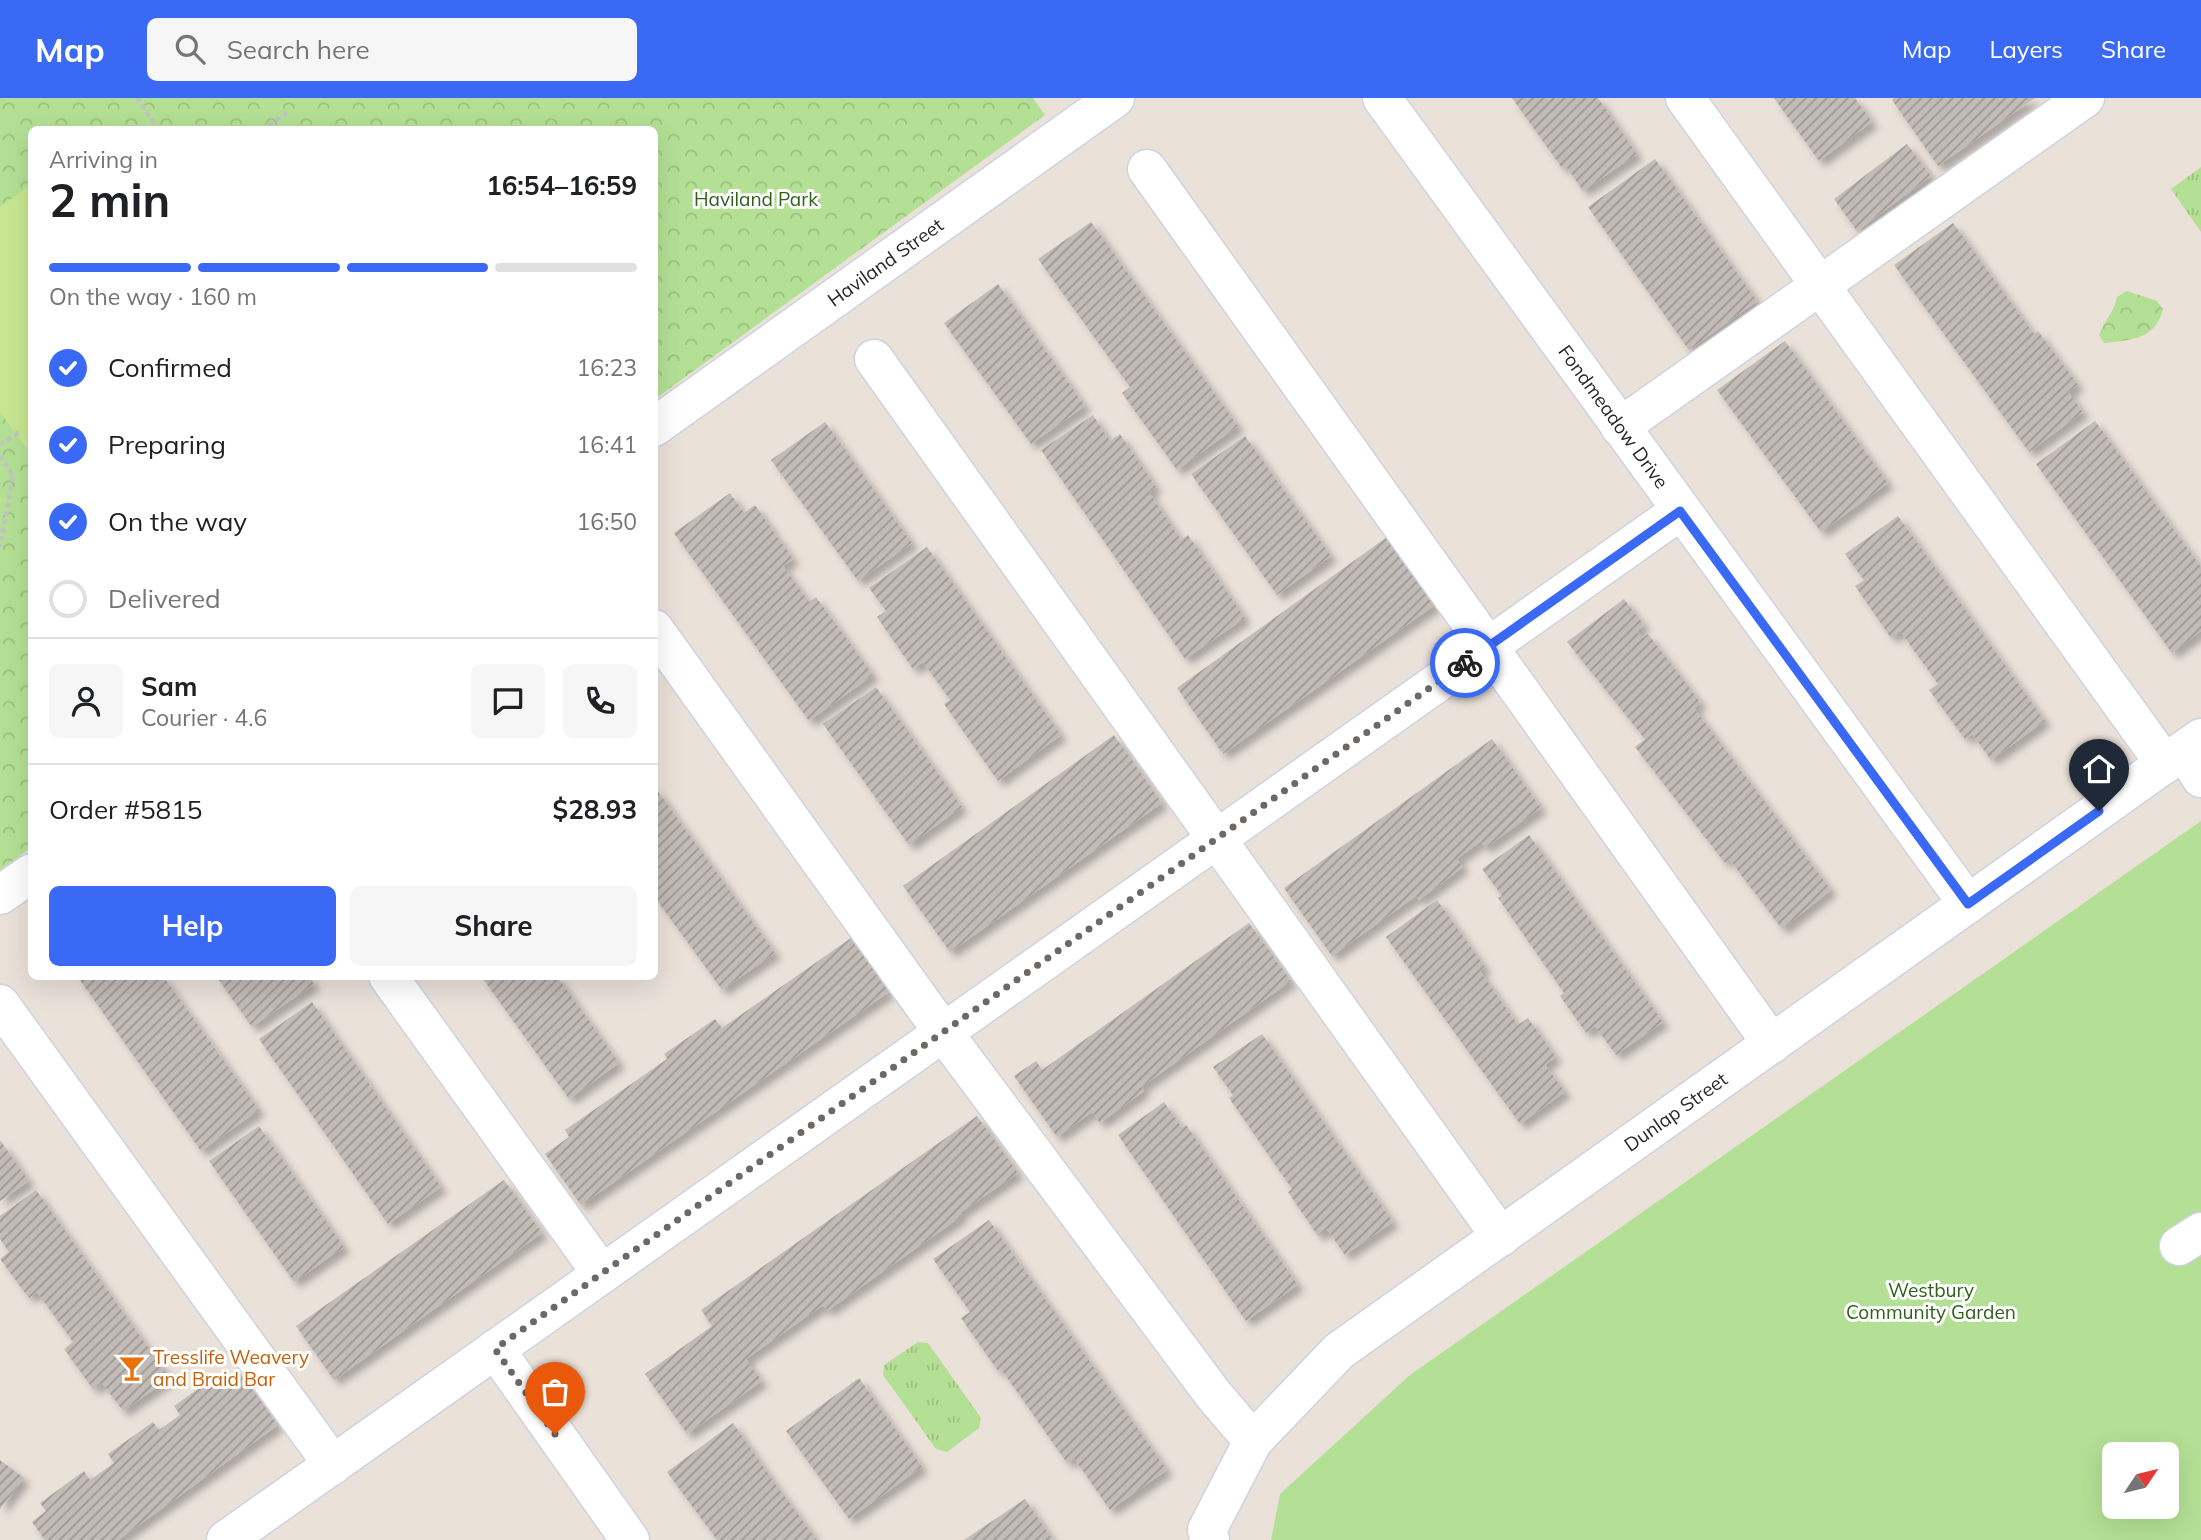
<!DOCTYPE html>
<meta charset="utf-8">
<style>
:root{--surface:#fff;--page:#f6f6f6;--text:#202124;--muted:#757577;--line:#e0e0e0;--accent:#3a6af5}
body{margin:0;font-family:Mulish,sans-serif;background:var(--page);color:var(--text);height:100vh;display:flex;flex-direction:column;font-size:26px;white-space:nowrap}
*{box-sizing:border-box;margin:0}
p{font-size:23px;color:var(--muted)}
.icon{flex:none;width:38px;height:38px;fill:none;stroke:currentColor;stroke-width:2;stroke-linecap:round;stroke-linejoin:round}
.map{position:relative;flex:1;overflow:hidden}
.drawer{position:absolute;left:28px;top:28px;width:630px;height:854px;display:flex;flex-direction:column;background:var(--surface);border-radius:10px;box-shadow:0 7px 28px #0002}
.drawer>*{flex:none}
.needle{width:46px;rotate:55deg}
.buttons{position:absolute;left:2102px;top:1344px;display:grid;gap:14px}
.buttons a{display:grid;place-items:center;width:77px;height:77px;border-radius:10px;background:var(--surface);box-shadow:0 7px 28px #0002;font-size:35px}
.pin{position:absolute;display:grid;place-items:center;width:60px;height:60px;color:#fff;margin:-72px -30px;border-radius:50% 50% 50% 0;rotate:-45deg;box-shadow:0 0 7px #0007}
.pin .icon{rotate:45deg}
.courier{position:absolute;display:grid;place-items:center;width:70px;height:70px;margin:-35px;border:5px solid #3a6af5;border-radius:50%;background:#fff;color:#222;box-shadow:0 2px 9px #0007}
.headline em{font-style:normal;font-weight:700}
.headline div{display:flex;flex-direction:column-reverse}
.headline{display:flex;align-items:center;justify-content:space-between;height:119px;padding:0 21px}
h1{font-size:46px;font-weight:700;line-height:52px}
.bar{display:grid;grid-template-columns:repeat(4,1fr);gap:10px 7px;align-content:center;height:84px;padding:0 21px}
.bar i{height:9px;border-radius:5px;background:var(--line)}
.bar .selected{background:var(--accent)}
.bar p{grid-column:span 4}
.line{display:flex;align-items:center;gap:18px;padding:0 21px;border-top:2px solid var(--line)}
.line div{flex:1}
.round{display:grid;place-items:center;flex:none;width:74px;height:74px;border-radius:10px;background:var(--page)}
ol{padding:0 21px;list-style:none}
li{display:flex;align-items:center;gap:21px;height:77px}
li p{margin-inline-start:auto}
li .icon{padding:7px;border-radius:50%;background:var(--accent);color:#fff;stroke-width:4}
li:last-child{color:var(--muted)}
li i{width:38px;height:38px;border:4px solid var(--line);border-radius:50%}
.cta{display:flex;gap:14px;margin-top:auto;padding:14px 21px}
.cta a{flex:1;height:80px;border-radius:10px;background:var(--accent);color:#fff;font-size:28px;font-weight:700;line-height:80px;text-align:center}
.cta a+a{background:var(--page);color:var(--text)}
header{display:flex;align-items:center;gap:42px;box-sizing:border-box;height:98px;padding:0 35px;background:var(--accent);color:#fff}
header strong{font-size:33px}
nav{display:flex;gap:38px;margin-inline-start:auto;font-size:24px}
.search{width:490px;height:63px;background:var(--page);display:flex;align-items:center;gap:18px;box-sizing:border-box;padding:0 24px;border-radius:10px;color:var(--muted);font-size:26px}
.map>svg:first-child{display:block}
</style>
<header>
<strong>Map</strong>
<div class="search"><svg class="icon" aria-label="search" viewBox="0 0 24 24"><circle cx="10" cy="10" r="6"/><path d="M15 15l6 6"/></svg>Search here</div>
<nav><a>Map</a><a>Layers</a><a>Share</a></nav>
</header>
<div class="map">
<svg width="2201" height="1442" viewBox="0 0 2201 1442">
<defs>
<pattern id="grass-tufts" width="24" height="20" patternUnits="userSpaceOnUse" patternTransform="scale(1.75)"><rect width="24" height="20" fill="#b4e095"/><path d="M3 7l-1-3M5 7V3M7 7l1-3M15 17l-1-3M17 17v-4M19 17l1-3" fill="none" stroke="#9bc080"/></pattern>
<pattern id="park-crowns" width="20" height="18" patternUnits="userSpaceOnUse" patternTransform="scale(1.75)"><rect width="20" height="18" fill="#b4e095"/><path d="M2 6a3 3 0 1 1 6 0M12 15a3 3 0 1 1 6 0" fill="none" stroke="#9bc080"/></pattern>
<pattern id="building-hatch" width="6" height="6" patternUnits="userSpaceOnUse" patternTransform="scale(1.75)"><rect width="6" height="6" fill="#c2bbb6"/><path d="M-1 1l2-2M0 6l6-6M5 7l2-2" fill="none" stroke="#9e9894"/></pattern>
<filter id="shadow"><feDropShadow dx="6" dy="6" stdDeviation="3.5" flood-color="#0004"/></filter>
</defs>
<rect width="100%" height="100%" fill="#eae1d9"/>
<g fill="url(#grass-tufts)">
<path d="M2201 69V134L2171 91Z"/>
<path d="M918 1244 928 1245 981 1320 979 1330 947 1354 936 1351 883 1277 884 1267Z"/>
</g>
<g fill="url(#park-crowns)">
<path d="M0 0H1033L1045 17 655 301 654 32H32V749L0 772Z"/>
<path d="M2127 193 2157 203 2163 211C2155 242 2131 242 2104 245L2099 237C2104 223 2115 213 2117 199Z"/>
</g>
<path fill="#b4e095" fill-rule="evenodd" d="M2201 723V1442H1271L1280 1396 1410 1277ZM2114 1356H2166V1409H2114Z"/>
<path fill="#c9e791" d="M31 86V357L0 314V109Z"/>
<g fill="url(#building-hatch)" filter="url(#shadow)">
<path d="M1512 0H1598L1637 56 1583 93 1566 68 1562 70Z"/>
<path d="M1774 0H1855L1872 24 1819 63Z"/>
<path d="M1894 0H2035L1938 68 1892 2Z"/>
<path d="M1907 46 1931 78 1857 133 1834 101Z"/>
<path d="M1655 61 1757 203 1689 252 1588 109Z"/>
<path d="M1091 124 1238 328 1177 372 1122 295 1130 289 1038 161Z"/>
<path d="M1953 125 2034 236 2038 233 2078 287 2068 294 2083 314 2029 354 1894 167Z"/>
<path d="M998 186 1085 308 1031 346 944 225Z"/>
<path d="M1785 243 1888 385 1821 434 1717 292Z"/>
<path d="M1093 317 1110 343 1120 336 1156 389 1149 394 1181 442 1188 437 1245 520 1185 561 1041 352Z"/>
<path d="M2095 323 2201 469V533L2172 555 2036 366Z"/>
<path d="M825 324 912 445 858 483 771 362Z"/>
<path d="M1245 338 1331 458 1277 497 1191 376Z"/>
<path d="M730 395 744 415 755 407 793 461 783 468 809 504 816 499 873 577 809 623 674 435Z"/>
<path d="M1898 418 2045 623 1991 662 1972 636 1965 641 1929 592 1938 586 1900 533 1891 540 1855 488 1864 482 1845 456Z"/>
<path d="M1387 439 1435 507 1223 656 1177 590Z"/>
<path d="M927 449 1061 637 998 683 944 606 950 602 923 564 913 571 877 519 886 513 869 490Z"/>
<path d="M1624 501 1644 527 1637 533 1643 540 1648 536 1701 605 1694 610 1831 792 1782 831 1729 761 1725 765 1635 649 1645 641 1567 544Z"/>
<path d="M876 589 962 709 909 747 823 626Z"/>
<path d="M1114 637 1162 705 950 854 903 788Z"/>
<path d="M1492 641 1541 710 1485 750 1481 743 1457 761 1463 769 1419 802 1416 798 1332 858 1284 790Z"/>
<path d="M654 688 775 855 722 892 654 798Z"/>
<path d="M1529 737 1663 924 1616 957 1595 928 1586 935 1560 898 1564 895 1498 800 1502 798 1482 771Z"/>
<path d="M1437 802 1485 869 1480 873 1518 927 1528 920 1556 959 1545 967 1565 994 1520 1026 1386 839Z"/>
<path d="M1249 825 1291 883 1141 989 1144 993 1100 1025 1092 1014 1057 1039 1014 978 1036 963 1042 972Z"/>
<path d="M851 840 889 894 581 1107 545 1056 569 1039 565 1032 667 961 664 956 715 921 722 930Z"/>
<path d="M77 878H163L259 1012 201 1053Z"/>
<path d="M216 878H309L314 886 252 929Z"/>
<path d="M481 878H557L619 965 569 1001Z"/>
<path d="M312 904 441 1089 388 1126 259 941Z"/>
<path d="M1262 936 1393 1124 1345 1157 1327 1131 1318 1138 1288 1094 1292 1091 1229 1000 1233 997 1213 969Z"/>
<path d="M1164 1004 1182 1030 1186 1027 1298 1187 1246 1223 1118 1037Z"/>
<path d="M977 1018 1018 1075 960 1115 962 1118 827 1213 823 1207 746 1261 762 1283 687 1336 645 1276 712 1228 701 1212Z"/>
<path d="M259 1028 344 1149 294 1184 209 1063Z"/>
<path d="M0 1042 29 1083 0 1103Z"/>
<path d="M504 1082 542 1135 334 1282 296 1228Z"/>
<path d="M36 1092 170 1280 123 1313 102 1285 93 1291 64 1251 73 1244 37 1194 29 1200 0 1161 9 1154 0 1141V1118Z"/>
<path d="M989 1122 1167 1372 1110 1412 1074 1360 1067 1365 1001 1271 998 1273 961 1220 970 1214 933 1161Z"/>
<path d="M240 1274 278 1327 118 1442H45L32 1424 46 1413 40 1405 84 1373 90 1382 114 1365 108 1356 153 1324 159 1332 180 1317 174 1308 219 1276 225 1285Z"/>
<path d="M859 1280 922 1369 849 1421 786 1333Z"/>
<path d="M733 1325 774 1384 817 1442H717L667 1374Z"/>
<path d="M0 1362 24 1380 0 1411Z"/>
<path d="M1025 1401 1053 1442H964Z"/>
</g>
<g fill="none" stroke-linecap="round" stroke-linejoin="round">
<defs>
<g id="minor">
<path id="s1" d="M1382 0 1968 806"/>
<path d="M1685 0 2165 666"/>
<path d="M1147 71 1772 946"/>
<path d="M874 261 1501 1139"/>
<path id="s2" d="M654 329 1115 0"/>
<path d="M1620 329 2085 0"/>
<path d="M654 531 943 934 1213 1296 1253 1343"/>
<path d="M2184 652 2201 680"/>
<path d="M0 797 32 775"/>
<path d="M388 878 602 1176"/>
<path d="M0 906 333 1367"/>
<path d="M2179 1148 2201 1134"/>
<path d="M495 1251 630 1442"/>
<path d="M226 1442 1680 413"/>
<path id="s3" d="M1210 1442 1207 1432 1253 1343 1339 1253 2201 640"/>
</g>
</defs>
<use href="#minor" stroke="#ced3e0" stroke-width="41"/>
<g stroke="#c3c3c3" stroke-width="4.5" stroke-dasharray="5 3.5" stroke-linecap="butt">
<path d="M137 0 159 32"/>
<path d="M262 32 289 13"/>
<path d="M0 347 19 334"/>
<path d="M0 358 13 377 0 449"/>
</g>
<use href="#minor" stroke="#fff" stroke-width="38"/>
</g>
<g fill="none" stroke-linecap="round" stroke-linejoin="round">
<path stroke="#6b6865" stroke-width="7" stroke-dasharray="0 12.6" d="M555 1336 495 1251 1465 565"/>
<path stroke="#3a6af5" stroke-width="9" d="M1465 565 1680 413 1968 806 2099 713"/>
</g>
<defs>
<symbol id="bar-bare" viewBox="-9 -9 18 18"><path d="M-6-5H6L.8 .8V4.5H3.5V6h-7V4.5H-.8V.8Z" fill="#e8710a" stroke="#fff" stroke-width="2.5" paint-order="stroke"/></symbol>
</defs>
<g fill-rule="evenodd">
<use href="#bar-bare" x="113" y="1251" width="38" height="38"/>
</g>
<g text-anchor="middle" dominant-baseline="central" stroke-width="6" stroke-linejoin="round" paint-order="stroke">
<g font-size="19" fill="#2e611a" stroke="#fff">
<text x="756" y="101">Haviland Park</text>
<text x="1931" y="1192">Westbury<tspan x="1931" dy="22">Community Garden</tspan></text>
</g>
<g font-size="19" fill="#272727" stroke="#fff">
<text stroke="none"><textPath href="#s2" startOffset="284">Haviland Street</textPath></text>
<text stroke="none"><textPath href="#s1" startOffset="394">Fondmeadow Drive</textPath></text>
<text stroke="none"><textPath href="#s3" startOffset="648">Dunlap Street</textPath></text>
</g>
<g font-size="19" fill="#c56008" stroke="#fff" text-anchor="start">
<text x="153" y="1259">Tresslife Weavery<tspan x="153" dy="22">and Braid Bar</tspan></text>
</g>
</g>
</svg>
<div class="buttons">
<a><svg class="needle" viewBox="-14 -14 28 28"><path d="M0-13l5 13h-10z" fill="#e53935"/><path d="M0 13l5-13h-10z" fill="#757577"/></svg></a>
</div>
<div class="pin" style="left:555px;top:1336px;background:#ea580c"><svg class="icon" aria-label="bag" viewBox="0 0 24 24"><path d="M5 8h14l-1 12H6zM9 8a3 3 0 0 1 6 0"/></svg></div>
<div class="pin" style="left:2099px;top:713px;background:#1f2937"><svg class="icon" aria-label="home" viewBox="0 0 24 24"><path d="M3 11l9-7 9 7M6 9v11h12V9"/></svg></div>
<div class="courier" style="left:1465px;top:565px"><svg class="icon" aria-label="bike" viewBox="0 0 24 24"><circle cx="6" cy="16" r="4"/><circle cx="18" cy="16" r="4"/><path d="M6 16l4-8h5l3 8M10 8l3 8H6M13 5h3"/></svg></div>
<section class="drawer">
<div class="headline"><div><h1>2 min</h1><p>Arriving in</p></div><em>16:54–16:59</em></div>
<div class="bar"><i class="selected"></i><i class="selected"></i><i class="selected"></i><i></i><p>On the way · 160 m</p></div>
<ol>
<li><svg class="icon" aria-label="check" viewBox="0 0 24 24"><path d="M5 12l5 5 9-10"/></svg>Confirmed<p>16:23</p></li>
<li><svg class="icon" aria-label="check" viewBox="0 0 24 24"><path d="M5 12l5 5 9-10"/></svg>Preparing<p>16:41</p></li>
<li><svg class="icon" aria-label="check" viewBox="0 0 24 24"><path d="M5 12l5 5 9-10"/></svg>On the way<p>16:50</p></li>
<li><i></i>Delivered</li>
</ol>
<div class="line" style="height:126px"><a class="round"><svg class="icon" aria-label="person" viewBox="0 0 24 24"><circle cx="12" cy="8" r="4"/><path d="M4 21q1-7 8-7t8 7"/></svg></a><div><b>Sam</b><p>Courier · 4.6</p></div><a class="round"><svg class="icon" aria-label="chat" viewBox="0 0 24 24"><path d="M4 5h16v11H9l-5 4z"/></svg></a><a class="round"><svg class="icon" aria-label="phone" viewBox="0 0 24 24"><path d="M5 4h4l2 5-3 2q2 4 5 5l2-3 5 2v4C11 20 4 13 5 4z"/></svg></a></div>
<div class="line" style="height:91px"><div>Order #5815</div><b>$28.93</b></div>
<div class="cta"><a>Help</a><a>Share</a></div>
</section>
</div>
